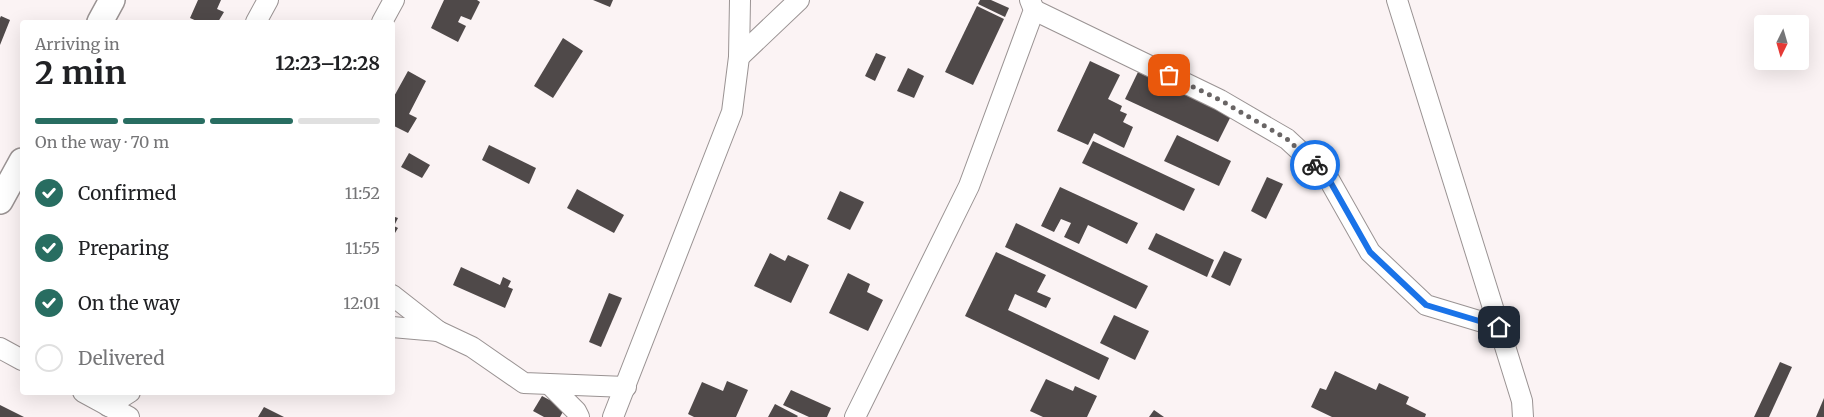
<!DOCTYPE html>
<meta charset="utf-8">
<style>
:root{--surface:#fff;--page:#f6f6f6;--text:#202124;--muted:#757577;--line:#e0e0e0;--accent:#286d61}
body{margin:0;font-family:Merriweather,serif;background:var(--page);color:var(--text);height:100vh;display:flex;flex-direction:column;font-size:19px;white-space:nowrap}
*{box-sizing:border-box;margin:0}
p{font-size:16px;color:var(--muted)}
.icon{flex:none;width:28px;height:28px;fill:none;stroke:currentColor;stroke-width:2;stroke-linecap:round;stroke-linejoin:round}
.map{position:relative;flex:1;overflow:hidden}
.side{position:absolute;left:20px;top:20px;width:375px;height:375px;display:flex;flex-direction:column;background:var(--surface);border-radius:5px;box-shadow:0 5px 20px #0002}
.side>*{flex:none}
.needle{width:32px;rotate:185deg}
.buttons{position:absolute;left:1754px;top:15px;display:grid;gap:10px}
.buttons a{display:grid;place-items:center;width:55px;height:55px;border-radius:5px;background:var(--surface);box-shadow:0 5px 20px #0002;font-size:25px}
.pin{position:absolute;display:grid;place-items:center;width:42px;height:42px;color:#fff;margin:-21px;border-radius:10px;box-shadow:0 2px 8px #0006}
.courier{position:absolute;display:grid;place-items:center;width:50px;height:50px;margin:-25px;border:4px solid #1a73e8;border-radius:50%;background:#fff;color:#222;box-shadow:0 1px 6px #0007}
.summary em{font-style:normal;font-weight:700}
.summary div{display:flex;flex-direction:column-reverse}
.summary{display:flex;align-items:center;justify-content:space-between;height:85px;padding:0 15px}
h1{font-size:32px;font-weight:700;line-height:38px}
.bar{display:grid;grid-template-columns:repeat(4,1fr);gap:8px 5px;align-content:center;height:60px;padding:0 15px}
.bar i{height:6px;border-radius:4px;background:var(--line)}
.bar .active{background:var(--accent)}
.bar p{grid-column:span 4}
ol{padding:0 15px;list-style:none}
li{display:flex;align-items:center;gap:15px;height:55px}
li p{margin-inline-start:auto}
li .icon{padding:5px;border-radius:50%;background:var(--accent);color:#fff;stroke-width:4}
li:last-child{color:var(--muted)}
li i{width:28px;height:28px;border:2px solid var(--line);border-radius:50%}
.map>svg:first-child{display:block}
</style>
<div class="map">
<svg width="1824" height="417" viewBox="0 0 1824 417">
<rect width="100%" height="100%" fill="#fbf3f4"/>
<g fill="#4f4949">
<path d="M198 0H221L217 9 224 12 218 22H199L190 18Z"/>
<path d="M444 0H477L480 2 471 20 461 16 458 22 466 26 458 42 431 28Z"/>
<path d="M593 0H613L610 7Z"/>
<path d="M980 0H991L1009 8 1005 17 978 4Z"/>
<path d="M977 6 1004 19 973 85 945 72Z"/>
<path d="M1 16 10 20 0 45V18Z"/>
<path d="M563 38 583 51 553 98 534 86Z"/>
<path d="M876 53 886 57 875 81 865 76Z"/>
<path d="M1090 61 1120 75 1108 99 1122 106 1120 111 1127 114 1123 122 1133 127 1124 148 1094 133 1088 145 1057 131Z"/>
<path d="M908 68 924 76 914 98 897 91Z"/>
<path d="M408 71 426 81 409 114 417 118 408 133 392 125V100Z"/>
<path d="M1138 72 1231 116 1218 142 1125 99Z"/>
<path d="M1177 135 1231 161 1219 186 1164 161Z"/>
<path d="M1093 141 1195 189 1184 211 1082 163Z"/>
<path d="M489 145 536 168 529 184 482 160Z"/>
<path d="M409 153 430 165 422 178 401 167Z"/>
<path d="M1267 177 1283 184 1266 219 1251 211Z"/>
<path d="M1060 187 1138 223 1127 244 1088 225 1079 244 1064 237 1071 223 1061 219 1054 232 1041 226Z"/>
<path d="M577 189 624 215 614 233 567 208Z"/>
<path d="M840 191 864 202 850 230 827 219Z"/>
<path d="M392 216 398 218 394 226 398 228 392 238Z"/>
<path d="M1016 223 1148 286 1136 309 1005 247Z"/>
<path d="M1156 233 1214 260 1207 277 1148 249Z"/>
<path d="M1224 251 1242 259 1230 286 1211 277Z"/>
<path d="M996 252 1046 275 1037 292 1051 298 1046 308 1015 294 1008 310 1109 358 1099 380 965 316Z"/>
<path d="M770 253 785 261 788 255 809 265 791 303 754 286Z"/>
<path d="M461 267 500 285 503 277 511 281 508 287 513 289 505 308 453 285Z"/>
<path d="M848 273 870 284 867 292 883 300 868 331 829 313Z"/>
<path d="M609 293 622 298 601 347 589 342Z"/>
<path d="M1114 315 1149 331 1135 360 1100 343Z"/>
<path d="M1780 362 1792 367 1769 417H1754Z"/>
<path d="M1335 371 1376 390 1379 383 1409 397 1406 404 1426 414 1425 417H1332L1311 407 1320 388 1326 390Z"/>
<path d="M1046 379 1073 391 1075 386 1097 396 1087 417H1043L1030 411Z"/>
<path d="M727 381 748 390 736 417H694L688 414 702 382 723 391Z"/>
<path d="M791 390 831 408 827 417H809L783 405Z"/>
<path d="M542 396 565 408 560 417H544L533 411Z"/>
<path d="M1824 398V417H1816Z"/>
<path d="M775 404 798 416 797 417H768Z"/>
<path d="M0 405 24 417H0Z"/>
<path d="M264 407 284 417H258Z"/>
<path d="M1154 410 1164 417H1149Z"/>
</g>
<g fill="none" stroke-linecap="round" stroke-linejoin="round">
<defs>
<g id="minor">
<path d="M1397 0 1499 327"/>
<path d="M1034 10 1220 100 1287 139 1327 176 1370 252 1426 305 1499 327 1522 401 1523 417"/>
<path d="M256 22 268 0"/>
<path d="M382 22 394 0"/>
<path d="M739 57 799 0"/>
<path d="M392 295 438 331"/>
<path d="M392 327 438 331 472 347 524 383 626 387"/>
<path d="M0 348 22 360"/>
<path d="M550 385 576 411 579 417"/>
<path d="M83 392 129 417"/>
<path d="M108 406 130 392"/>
<path d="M613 417 732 112 739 57 740 0"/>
<path d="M855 417 969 186 1034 10 1030 0"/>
</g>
<g id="tertiary">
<path d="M100 22 112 0"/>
<path d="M0 201 22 161"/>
</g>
</defs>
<use href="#minor" stroke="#9a9393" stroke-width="22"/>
<use href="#tertiary" stroke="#9a9393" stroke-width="28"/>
<use href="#minor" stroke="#fff" stroke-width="20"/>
<use href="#tertiary" stroke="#fff" stroke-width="25"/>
</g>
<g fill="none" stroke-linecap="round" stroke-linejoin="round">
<path stroke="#696565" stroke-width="5" stroke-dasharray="0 9" d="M1169 75 1220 100 1287 139 1315 165"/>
<path stroke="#1a73e8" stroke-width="6" d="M1315 165 1327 176 1370 252 1426 305 1499 327"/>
</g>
</svg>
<div class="buttons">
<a><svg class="needle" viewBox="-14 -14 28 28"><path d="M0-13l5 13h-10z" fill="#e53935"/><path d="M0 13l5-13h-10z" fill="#757577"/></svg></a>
</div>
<div class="pin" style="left:1169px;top:75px;background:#ea580c"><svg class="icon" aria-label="bag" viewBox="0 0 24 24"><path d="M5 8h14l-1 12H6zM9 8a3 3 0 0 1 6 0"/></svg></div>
<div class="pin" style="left:1499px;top:327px;background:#1f2937"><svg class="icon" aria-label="home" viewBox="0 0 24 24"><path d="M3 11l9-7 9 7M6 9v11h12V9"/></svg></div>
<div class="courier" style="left:1315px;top:165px"><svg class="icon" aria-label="bike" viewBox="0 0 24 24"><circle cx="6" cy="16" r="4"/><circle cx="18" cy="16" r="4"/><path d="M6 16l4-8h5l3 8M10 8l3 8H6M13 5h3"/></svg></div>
<section class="side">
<div class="summary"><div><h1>2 min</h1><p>Arriving in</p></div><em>12:23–12:28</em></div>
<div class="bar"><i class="active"></i><i class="active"></i><i class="active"></i><i></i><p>On the way · 70 m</p></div>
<ol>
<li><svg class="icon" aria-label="check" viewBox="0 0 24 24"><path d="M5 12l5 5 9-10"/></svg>Confirmed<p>11:52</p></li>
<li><svg class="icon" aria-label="check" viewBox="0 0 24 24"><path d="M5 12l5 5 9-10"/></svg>Preparing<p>11:55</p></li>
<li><svg class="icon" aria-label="check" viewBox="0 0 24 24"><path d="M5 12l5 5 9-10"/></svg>On the way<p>12:01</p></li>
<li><i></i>Delivered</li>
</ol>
</section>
</div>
